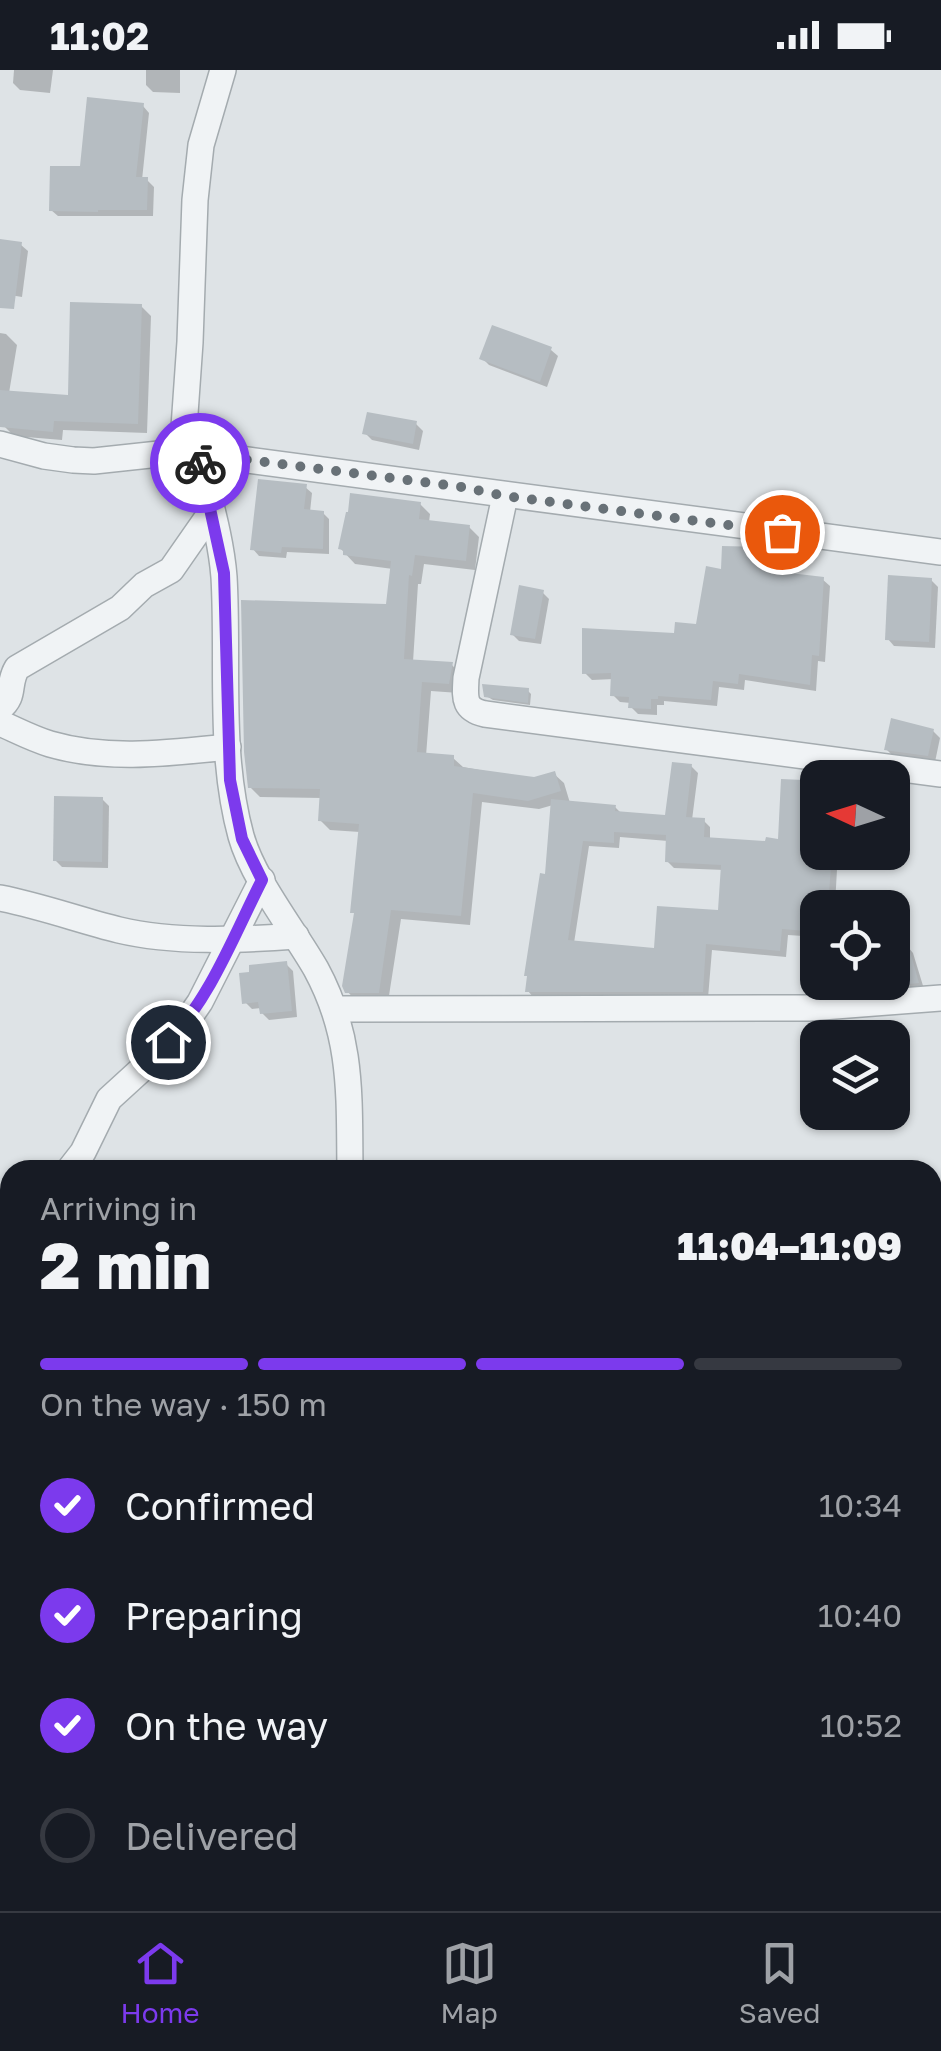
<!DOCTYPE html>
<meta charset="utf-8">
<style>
:root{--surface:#171b24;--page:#242831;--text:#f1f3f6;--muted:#9ea1a6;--line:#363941;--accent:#7c3aed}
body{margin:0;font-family:"Golos Text",sans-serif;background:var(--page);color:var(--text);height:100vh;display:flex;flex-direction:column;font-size:38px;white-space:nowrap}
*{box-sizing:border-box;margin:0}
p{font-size:32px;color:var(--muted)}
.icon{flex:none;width:55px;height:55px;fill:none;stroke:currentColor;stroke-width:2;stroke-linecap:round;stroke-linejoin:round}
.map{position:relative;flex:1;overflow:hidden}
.details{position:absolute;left:0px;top:1090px;width:942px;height:752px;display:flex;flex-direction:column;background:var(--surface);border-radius:30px 30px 0 0;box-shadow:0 2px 8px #0004}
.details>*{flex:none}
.needle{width:65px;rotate:274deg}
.tools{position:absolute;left:800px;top:690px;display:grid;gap:20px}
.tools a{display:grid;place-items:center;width:110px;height:110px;border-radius:20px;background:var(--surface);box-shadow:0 2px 8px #0004;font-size:50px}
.pin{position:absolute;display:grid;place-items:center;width:85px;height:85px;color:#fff;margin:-42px;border:5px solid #fff;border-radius:50%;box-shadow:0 2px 10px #0007}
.courier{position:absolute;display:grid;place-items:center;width:100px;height:100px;margin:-50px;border:8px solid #7c3aed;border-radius:50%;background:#fff;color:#222;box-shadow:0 2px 12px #0007}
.headline em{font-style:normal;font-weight:800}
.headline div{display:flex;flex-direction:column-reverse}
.headline{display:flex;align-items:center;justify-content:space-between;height:170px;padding:0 40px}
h1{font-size:65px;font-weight:800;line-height:75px}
.bar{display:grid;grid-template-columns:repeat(4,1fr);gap:15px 10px;align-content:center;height:120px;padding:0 40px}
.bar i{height:12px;border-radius:8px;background:var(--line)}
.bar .active{background:var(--accent)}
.bar p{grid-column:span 4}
ol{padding:0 40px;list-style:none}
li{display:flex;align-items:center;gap:30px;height:110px}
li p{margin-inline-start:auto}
li .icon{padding:10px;border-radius:50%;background:var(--accent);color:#fff;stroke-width:4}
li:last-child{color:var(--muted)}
li i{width:55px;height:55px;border:5px solid var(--line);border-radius:50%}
.status{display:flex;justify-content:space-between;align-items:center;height:70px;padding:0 50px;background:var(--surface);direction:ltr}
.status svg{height:28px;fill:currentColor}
.tabs{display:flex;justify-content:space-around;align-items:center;height:140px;border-top:2px solid var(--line);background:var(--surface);font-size:28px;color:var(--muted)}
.tabs a{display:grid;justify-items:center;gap:5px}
.tabs .active{color:var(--accent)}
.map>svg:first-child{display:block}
</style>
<div class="status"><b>11:02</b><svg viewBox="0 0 49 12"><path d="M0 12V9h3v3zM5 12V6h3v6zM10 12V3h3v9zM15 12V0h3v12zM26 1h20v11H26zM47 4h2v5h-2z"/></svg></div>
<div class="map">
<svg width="941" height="1841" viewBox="0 0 941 1841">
<rect width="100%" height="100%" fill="#dee3e6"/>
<g fill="#0003" fill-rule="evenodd">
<path d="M14 0H53L50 23 20 20 13 13Z"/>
<path d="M146 0H180V23L153 22 146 15Z"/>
<path d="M143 36 149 43 142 110H147L154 117 153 146H58L51 140 83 99Z"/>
<path d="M21 175 28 181 22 227 4 224 0 221V194Z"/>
<path d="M141 236 151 246 147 363 63 360 62 370 14 366 4 356 0 336V263L6 264 17 275 9 323 70 328Z"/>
<path d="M551 280 558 286 547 317 489 295 482 288Z"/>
<path d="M416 354 423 361 419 380 372 370 365 363Z"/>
<path d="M305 417 312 423 310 442 323 443 329 449V484L287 482 286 488 259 486 253 479Z"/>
<path d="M420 434 430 444 429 452 469 457 479 467 475 500 424 494 421 514H418L413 592 452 595 461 605 459 623 431 621 426 686 453 688 463 697 534 710 554 704 564 713 570 733 615 737 622 744 667 747 691 696 698 703 692 750 704 751 710 757V770L780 772 784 712 818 715V782H838L835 835 865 838H818V867L788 865 786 887 712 880 708 928H534L528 921 529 908 526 905 547 807 553 735 539 739 482 732 470 855 401 849 388 932H357L347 921 356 845 360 762 330 760 320 750 322 728 260 727 250 717 389 537 393 499 355 494 341 479ZM620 767 668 771 667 791 674 798 724 800 721 843 656 881 574 873 589 776 619 778Z"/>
<path d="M763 479 770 486V503L822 509 830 516 825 592 818 591 816 621 745 610 744 620 719 617 717 636 664 631V635H657V645L638 644 631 637V633L620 632 613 625 614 609 592 610 585 603 698 556 724 502Z"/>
<path d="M931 510 938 517 935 578 894 576 888 569Z"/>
<path d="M542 522 549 529 541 574 519 571 512 564Z"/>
<path d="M528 621 531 624 530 635 493 630 488 627Z"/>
<path d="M933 661 940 668 935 692 893 686 886 679Z"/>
<path d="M102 729 109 736 108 798 62 797 55 790Z"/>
<path d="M907 876 913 883 924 919 907 920 901 914 850 915 847 912H892V881Z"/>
<path d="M286 894 293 901 297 947 269 950 262 943 261 938 252 939 245 932 252 904Z"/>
</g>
<g fill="#b6bdc2" fill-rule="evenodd">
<path d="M87 27 144 33 136 107H148L147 140H98V142L49 141 50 96H80Z"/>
<path d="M0 169 22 172 14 239 0 238Z"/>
<path d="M70 232 142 234 138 354 54 351 53 362 0 357V320L68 325Z"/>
<path d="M492 255 552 277 540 312 479 289Z"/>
<path d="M367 342 417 351 413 374 362 364Z"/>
<path d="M258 409 307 414 304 439 324 441 323 479 282 477 281 483 250 480Z"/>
<path d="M350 423 421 432 419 449 470 455 466 491 415 485 412 506 409 505 404 589 453 592 449 614 422 612 417 682 454 685V696L534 707 555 701 561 721 528 731 473 723 461 846 391 840 379 923H345L342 916 354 843H350L359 754 318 751 320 719 248 718 244 682 241 530 386 534 391 491 343 485V480L338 479 346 442H348Z"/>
<path d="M722 476 764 477V500L824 507 819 586 812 585 810 615 739 604 738 614 713 611 711 630 658 626V629H651V639L628 638 629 627 610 626 611 603 582 604V558L674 563 675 552 696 554 706 496 721 499Z"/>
<path d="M888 505 932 508 929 572 885 570Z"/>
<path d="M519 515 544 520 535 569 510 565Z"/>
<path d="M482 614 529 618 528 633 484 627Z"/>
<path d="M891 648 934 659 928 686 884 680Z"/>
<path d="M672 692 692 694 686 747 705 748 704 767 765 771 766 767 778 769 781 709 803 710 801 759H818V782H832L828 838H818V862L782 859 780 881 706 874 703 922H525L527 906H524L540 803 545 804 551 729 616 735 615 741 665 745ZM614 762 666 765 665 792 721 795 718 840 657 836 654 878 568 870 583 771 614 773Z"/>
<path d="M54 726 103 727 102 792 53 791Z"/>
<path d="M899 842 919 913 898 915 892 896V843Z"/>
<path d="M287 891 292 941 260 944 258 932 242 934 239 903 249 902V895Z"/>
</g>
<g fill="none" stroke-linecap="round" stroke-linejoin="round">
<defs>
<g id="minor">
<path d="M0 374 44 386 73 390 94 391 159 384 233 388 941 482"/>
<path d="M182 386 190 272 195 130 201 75 223 0"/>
<path d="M199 387C208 426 221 467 224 507 229 593 218 682 241 766 253 809 293 859 316 899 353 967 349 1026 350 1100"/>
<path d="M505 426 466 608C465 628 463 639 485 644L941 704"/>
<path d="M0 638C16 626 7 614 17 598L120 538 144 515 171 500 212 441"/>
<path d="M0 653C16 660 33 669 50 674 108 691 169 683 228 677"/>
<path d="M0 828C41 836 79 850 119 860 174 873 240 870 296 866"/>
<path d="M335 939 809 938 941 928"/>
<path d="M69 1100 83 1082 109 1029 155 987 182 958 200 932 262 810"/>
<path d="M0 1188 10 1175"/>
<path d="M0 1282 10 1280"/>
<path d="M259 1832 260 1841"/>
</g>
</defs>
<use href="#minor" stroke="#a4abaf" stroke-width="28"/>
<use href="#minor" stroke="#f0f3f5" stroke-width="25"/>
</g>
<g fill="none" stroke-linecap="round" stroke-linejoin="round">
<path stroke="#687177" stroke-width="10" stroke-dasharray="0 18" d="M200 393 199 387 233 388 462 417 505 426 782 462"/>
<path stroke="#7c3aed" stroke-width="12" d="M168 972C211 927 234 865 262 810L242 769 230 710 224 503 200 393"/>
</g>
</svg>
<div class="tools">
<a><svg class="needle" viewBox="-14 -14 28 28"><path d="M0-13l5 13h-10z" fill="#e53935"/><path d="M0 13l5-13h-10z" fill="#9ea1a6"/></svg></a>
<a><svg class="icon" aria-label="locate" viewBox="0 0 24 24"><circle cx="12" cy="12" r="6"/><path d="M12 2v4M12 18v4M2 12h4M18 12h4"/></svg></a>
<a><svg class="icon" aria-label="layers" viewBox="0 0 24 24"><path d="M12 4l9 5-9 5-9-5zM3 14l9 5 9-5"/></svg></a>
</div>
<div class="pin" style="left:782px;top:462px;background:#ea580c"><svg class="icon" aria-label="bag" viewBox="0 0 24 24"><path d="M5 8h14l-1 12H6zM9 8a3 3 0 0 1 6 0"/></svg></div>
<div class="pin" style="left:168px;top:972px;background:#1f2937"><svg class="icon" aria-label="home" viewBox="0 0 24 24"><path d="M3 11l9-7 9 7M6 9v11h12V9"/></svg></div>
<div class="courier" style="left:200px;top:393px"><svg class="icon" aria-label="bike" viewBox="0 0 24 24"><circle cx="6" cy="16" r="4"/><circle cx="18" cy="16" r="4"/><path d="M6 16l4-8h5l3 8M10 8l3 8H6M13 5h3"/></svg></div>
<section class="details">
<div class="headline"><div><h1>2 min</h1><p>Arriving in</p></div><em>11:04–11:09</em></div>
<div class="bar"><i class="active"></i><i class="active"></i><i class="active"></i><i></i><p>On the way · 150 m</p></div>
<ol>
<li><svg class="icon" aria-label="check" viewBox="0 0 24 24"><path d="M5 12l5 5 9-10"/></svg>Confirmed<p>10:34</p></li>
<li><svg class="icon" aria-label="check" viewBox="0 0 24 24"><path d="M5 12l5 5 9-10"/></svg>Preparing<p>10:40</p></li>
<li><svg class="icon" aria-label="check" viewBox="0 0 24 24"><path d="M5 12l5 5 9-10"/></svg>On the way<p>10:52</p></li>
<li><i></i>Delivered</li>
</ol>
</section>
</div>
<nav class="tabs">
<a class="active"><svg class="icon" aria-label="home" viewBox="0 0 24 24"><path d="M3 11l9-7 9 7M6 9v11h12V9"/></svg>Home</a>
<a><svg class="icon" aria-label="map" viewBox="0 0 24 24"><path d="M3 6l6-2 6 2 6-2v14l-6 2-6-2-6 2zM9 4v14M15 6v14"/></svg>Map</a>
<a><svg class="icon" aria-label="saved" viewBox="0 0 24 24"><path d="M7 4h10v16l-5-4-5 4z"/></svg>Saved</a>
</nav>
